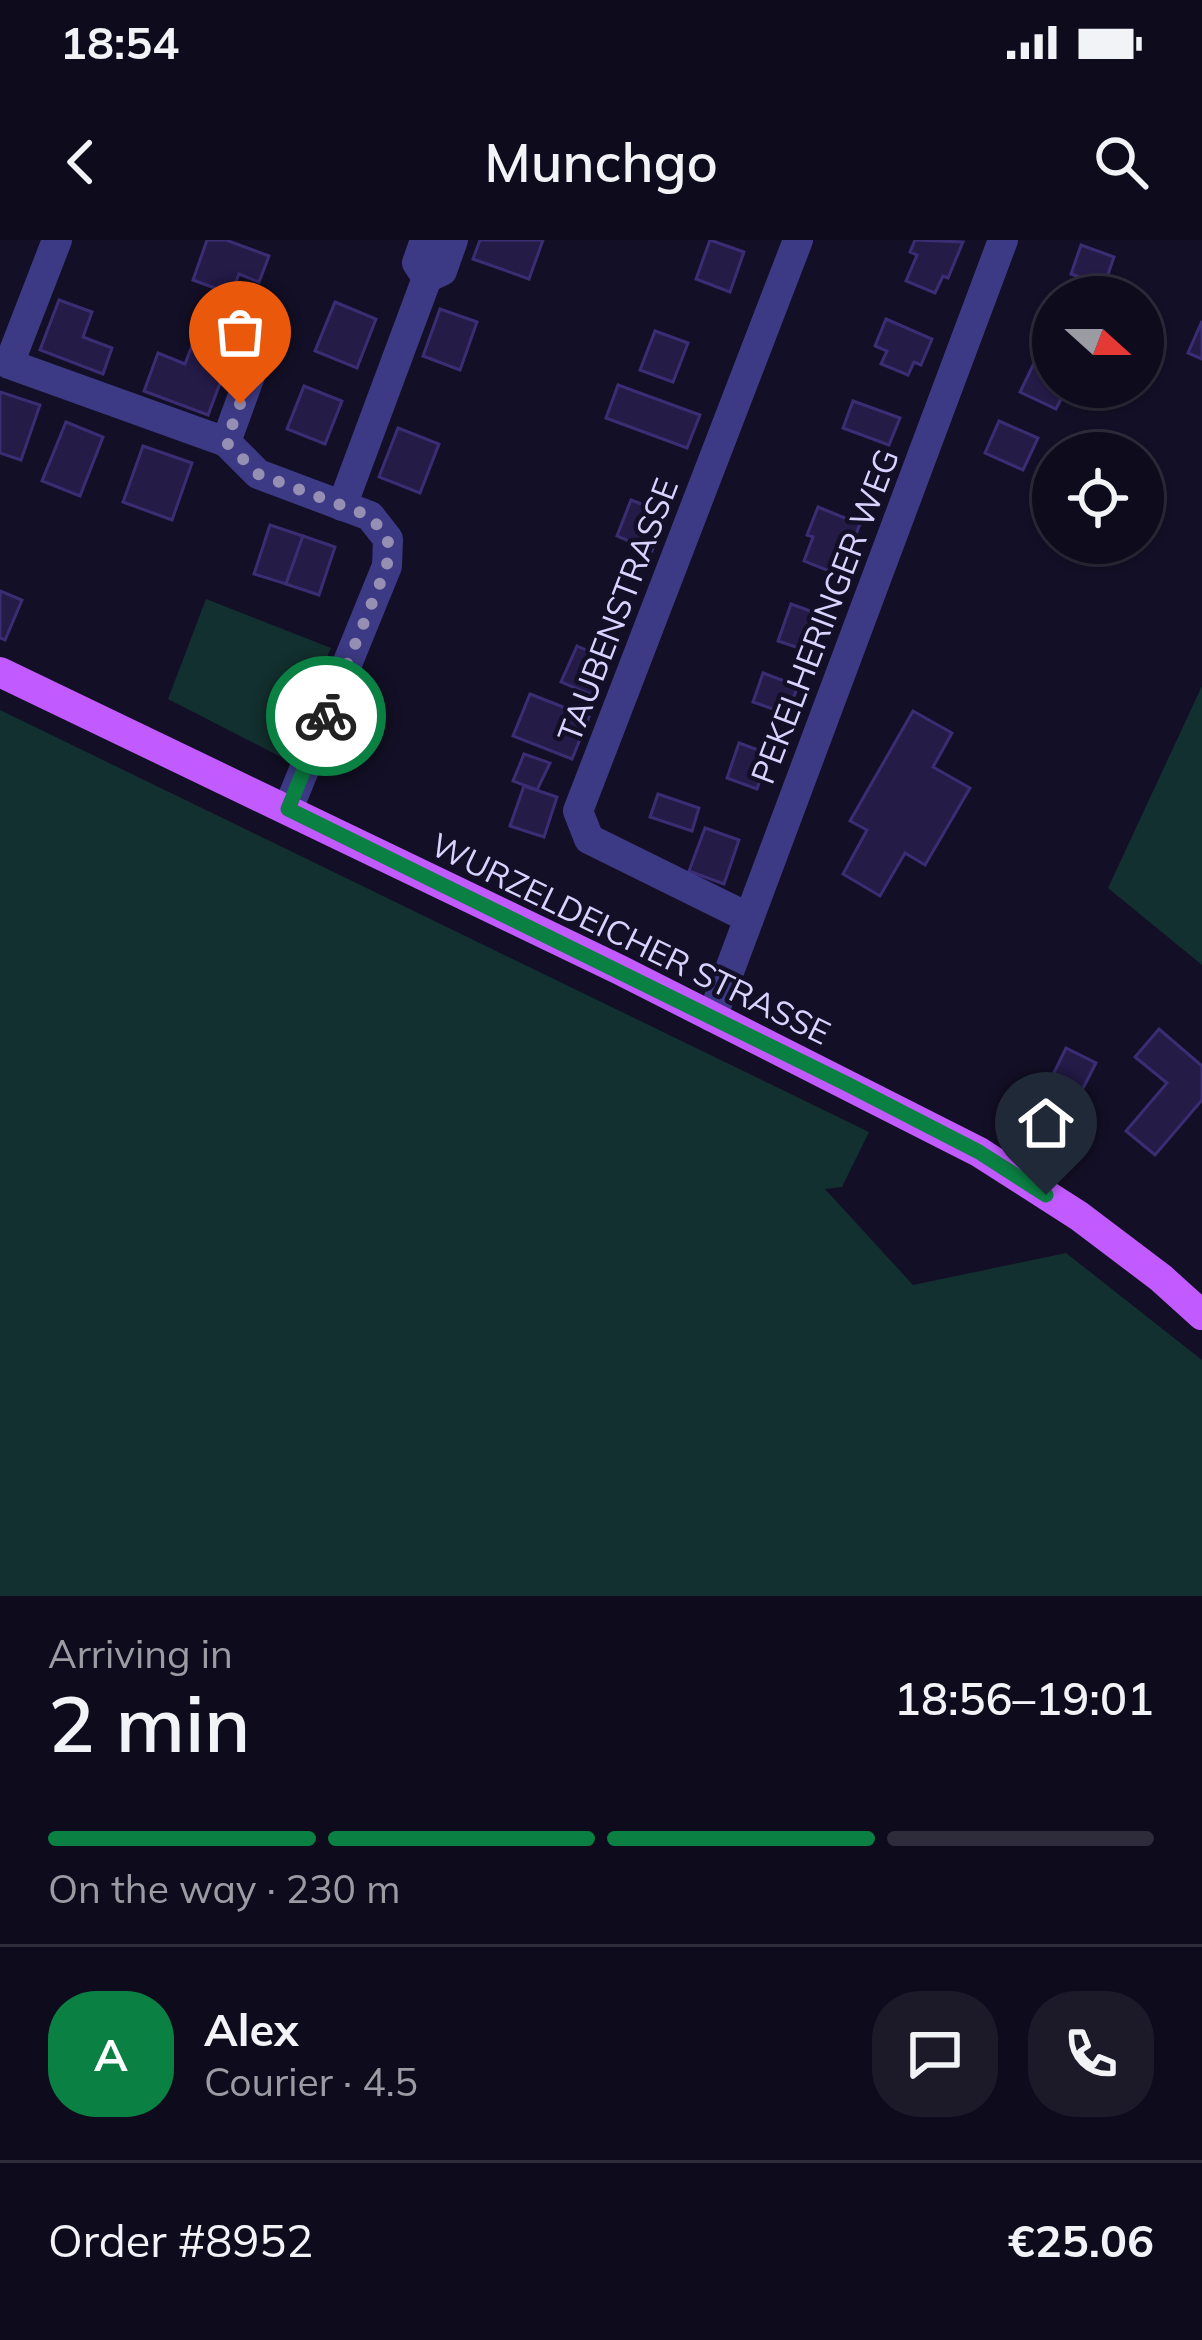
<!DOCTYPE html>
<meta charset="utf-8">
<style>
:root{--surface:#0e0b1c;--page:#1c1929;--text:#f1f3f6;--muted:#9b9ba3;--line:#2e2b3b;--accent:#0b8043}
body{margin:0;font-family:Mulish,sans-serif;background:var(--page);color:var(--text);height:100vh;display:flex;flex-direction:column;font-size:45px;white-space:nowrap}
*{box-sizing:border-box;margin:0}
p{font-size:39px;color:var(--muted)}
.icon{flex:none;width:66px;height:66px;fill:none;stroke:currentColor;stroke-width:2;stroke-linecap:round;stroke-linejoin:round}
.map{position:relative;height:1356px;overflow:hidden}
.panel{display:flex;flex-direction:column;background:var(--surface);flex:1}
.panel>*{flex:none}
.needle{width:78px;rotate:111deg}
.tools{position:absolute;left:1032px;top:36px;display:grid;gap:24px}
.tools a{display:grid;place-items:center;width:132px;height:132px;border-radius:50%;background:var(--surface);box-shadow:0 3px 9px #0004,0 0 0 3px var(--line);font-size:60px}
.pin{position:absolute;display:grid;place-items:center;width:102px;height:102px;color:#fff;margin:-123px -51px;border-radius:50% 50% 50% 0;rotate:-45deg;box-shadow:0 0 12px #0007}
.pin .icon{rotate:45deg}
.courier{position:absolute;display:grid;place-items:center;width:120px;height:120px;margin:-60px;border:9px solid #0b8043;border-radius:50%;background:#fff;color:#222;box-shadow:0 3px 15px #0007}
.head em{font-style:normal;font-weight:600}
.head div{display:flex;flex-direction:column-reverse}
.head{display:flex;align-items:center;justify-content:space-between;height:204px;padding:0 48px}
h1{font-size:78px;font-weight:600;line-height:90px}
.bar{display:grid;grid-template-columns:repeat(4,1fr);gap:18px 12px;align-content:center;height:144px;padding:0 48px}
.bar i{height:15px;border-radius:9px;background:var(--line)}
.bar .on{background:var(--accent)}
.bar p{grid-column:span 4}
.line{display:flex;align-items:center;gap:30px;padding:0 48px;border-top:3px solid var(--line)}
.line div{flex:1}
.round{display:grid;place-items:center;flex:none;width:126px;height:126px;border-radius:48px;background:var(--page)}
.status{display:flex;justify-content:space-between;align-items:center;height:84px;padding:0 60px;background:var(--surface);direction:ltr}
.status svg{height:33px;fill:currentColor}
header{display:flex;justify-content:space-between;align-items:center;height:156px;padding:0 48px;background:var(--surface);font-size:54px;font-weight:600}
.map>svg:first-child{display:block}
</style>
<div class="status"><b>18:54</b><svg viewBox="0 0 49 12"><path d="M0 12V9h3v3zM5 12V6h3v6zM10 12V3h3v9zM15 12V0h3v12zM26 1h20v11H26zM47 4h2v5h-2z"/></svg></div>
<header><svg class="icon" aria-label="back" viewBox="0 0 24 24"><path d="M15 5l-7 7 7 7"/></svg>Munchgo<svg class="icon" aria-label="search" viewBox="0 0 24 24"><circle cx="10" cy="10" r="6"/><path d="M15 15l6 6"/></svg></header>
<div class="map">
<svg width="1202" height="1356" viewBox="0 0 1202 1356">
<rect width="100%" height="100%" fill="#130f26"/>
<g fill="#12302f">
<path d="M206 359 331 408 283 518 168 459Z"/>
<path d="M1202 446V725L1108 648Z"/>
<path d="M0 470 869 892 842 947 825 949 913 1045 1066 1013 1202 1120V1356H0Z"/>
</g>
<g fill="#241b47" stroke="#3b2d73" stroke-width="3">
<path d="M207 0H226L269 16 259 42 239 34 231 54 193 40Z"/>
<path d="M480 0H543L529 39 473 19Z"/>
<path d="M710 0 744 12 730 52 696 39Z"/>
<path d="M915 0 963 2 948 38 943 36 935 53 906 41 917 15 910 12Z"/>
<path d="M1081 5 1114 17 1104 46 1071 34Z"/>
<path d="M59 60 92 72 83 97 112 108 103 134 40 110Z"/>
<path d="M335 62 376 79 357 128 315 111Z"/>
<path d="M440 69 477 82 460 130 423 116Z"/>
<path d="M886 79 932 99 921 125 914 122 908 135 881 124 887 111 875 106Z"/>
<path d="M1202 81V119L1188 113Z"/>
<path d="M655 91 688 103 673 142 640 130Z"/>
<path d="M193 103 230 117 208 175 144 151 158 113 185 124Z"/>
<path d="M1036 119 1053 127V147H1067L1056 169 1020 152Z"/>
<path d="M618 145 700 175 687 208 606 178Z"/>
<path d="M304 146 342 161 325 204 287 189Z"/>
<path d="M0 152 40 165 21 220 0 213Z"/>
<path d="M853 161 900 178 889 205 843 188Z"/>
<path d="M999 181 1038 198 1023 230 985 213Z"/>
<path d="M66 182 103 197 80 256 42 241Z"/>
<path d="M398 188 439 204 420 253 379 237Z"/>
<path d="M143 206 192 223 172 280 123 262Z"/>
<path d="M631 260 667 274 652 311 617 296Z"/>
<path d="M818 267 860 284 850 309 844 307 834 333 804 321 813 297 807 295Z"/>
<path d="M270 285 303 296 286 344 254 334Z"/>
<path d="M303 296 335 307 319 355 286 344Z"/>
<path d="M0 351 22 360 5 400 0 398Z"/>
<path d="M791 364 824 376 811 412 778 401Z"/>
<path d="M577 406 609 420 594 456 561 442Z"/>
<path d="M763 433 798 446 787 474 753 462Z"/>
<path d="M530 454 589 477 572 519 513 496Z"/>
<path d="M913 471 952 493 933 527 970 548 925 625 905 613 880 656 843 634 867 590 850 581Z"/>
<path d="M739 503 769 514 757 549 727 538Z"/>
<path d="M524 514 550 523 537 550 513 541Z"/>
<path d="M524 546 557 557 544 597 510 586Z"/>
<path d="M658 554 699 568 692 591 650 577Z"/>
<path d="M705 588 739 600 724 644 689 631Z"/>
<path d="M1159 789 1202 826V860L1155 915 1126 891 1167 843 1135 817Z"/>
<path d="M1066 808 1096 823 1077 860 1048 845Z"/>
</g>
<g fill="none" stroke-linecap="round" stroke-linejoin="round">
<g stroke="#3d3a85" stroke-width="30">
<path d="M57 0 9 124 226 202 258 234 370 276 388 299 387 326 288 569"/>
<path d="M427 38 442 31 453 0"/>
<path d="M226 202 267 89"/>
<path d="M342 266 427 38 417 23 425 0"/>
<path d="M749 678 589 599 578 571 798 0"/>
<path d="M712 777 1003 0"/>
</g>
<path stroke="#c25bff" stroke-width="30" d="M0 432 620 730 979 912 1079 976 1161 1038 1202 1075"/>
</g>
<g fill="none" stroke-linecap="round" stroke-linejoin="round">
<path stroke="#948fb3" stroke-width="12" stroke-dasharray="0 21.6" d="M240 164 226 202 258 234 370 276 388 299 387 326 326 476"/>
<path stroke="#0b8043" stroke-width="15" d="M326 476 288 569 847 844 979 912 1046 955"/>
</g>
<g text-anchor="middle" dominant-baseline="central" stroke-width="9" stroke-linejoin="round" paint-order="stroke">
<g font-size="33" fill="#d9d4ff" stroke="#130f26">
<text transform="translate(617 370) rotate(-69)">TAUBENSTRASSE</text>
<text transform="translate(824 376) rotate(-69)">PEKELHERINGER WEG</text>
<text transform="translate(631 698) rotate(26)">WURZELDEICHER STRASSE</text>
</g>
</g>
</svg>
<div class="tools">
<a><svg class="needle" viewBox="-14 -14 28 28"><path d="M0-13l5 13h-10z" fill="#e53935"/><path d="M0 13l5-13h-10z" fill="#9b9ba3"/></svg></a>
<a><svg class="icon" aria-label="locate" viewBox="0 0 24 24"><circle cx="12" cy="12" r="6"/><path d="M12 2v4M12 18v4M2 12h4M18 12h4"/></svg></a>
</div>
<div class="pin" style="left:240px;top:164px;background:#ea580c"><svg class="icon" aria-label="bag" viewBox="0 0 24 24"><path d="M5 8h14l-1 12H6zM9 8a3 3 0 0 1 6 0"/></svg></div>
<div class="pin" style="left:1046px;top:955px;background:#1f2937"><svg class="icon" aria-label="home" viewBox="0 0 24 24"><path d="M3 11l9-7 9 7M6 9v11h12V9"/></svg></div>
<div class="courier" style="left:326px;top:476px"><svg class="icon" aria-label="bike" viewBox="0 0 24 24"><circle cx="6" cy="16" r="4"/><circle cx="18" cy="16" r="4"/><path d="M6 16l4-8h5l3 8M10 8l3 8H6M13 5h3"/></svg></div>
</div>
<section class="panel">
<div class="head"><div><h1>2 min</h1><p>Arriving in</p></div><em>18:56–19:01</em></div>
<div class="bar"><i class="on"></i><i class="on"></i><i class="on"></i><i></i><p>On the way · 230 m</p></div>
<div class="line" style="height:216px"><b class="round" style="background:var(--accent);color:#fff">A</b><div><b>Alex</b><p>Courier · 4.5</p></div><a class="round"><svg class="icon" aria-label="chat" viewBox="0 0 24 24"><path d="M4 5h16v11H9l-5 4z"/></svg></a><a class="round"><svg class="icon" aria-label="phone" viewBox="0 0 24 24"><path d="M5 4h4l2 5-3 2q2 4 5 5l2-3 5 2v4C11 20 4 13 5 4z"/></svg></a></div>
<div class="line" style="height:156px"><div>Order #8952</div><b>€25.06</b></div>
</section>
